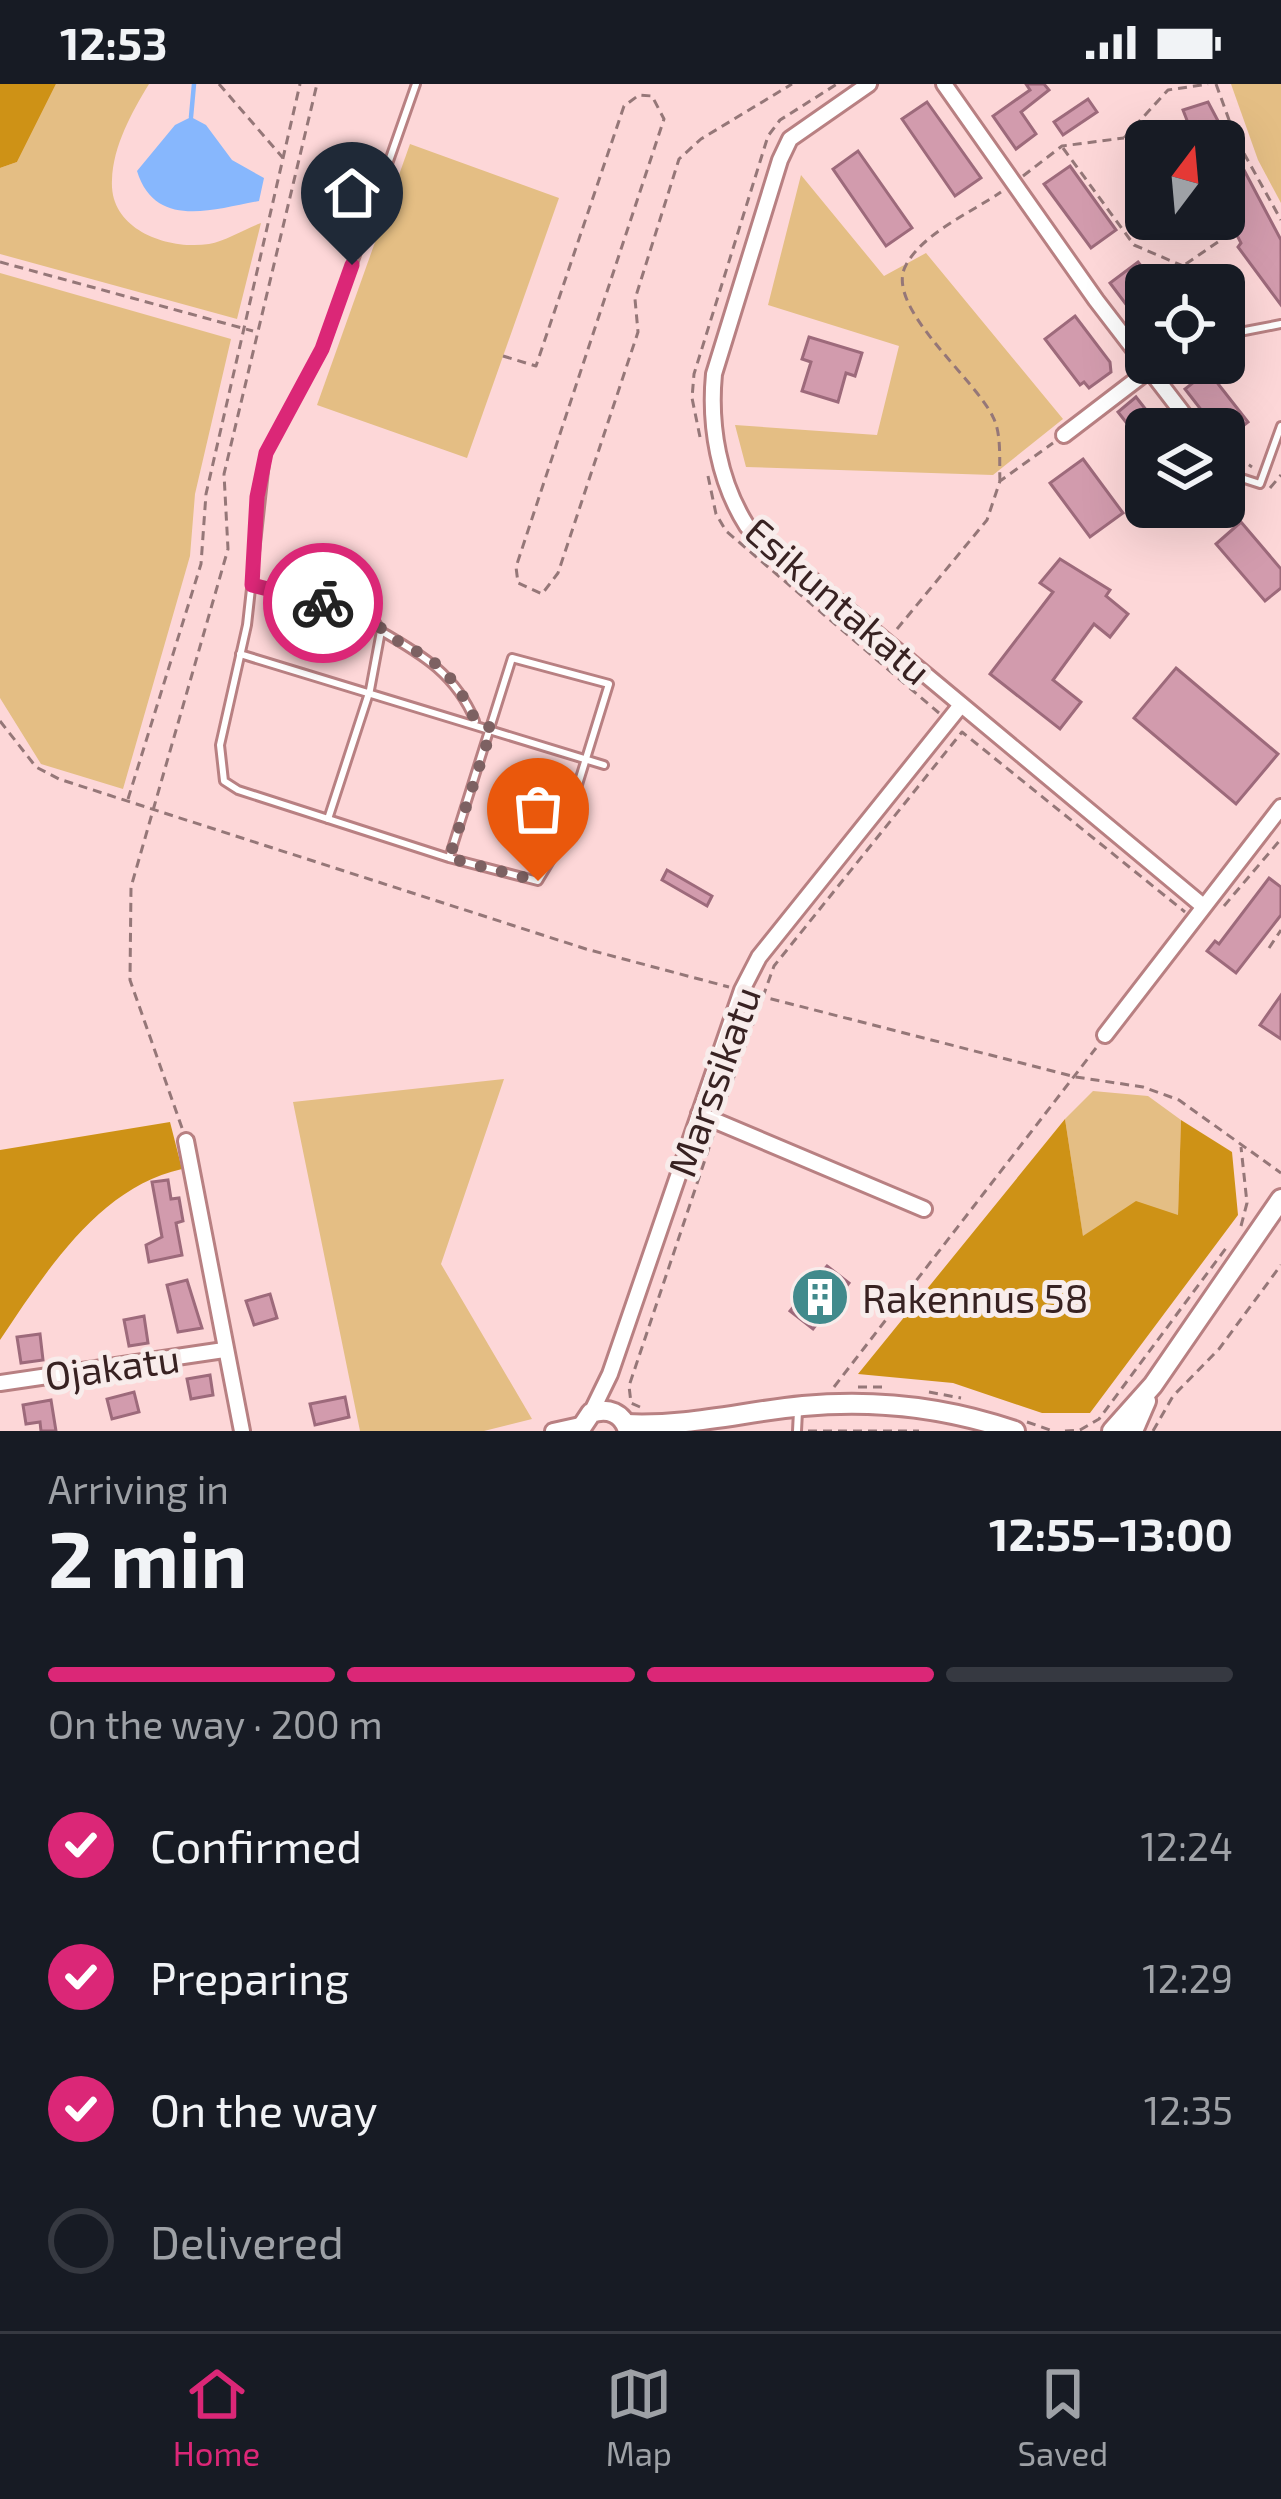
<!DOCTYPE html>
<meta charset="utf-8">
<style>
:root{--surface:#171b24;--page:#20242c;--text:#f1f3f6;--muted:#9ea1a6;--line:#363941;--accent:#db2777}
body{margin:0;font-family:"Exo 2",sans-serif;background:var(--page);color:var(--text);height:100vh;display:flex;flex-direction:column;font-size:45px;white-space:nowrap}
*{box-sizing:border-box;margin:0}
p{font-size:39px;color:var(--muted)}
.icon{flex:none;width:66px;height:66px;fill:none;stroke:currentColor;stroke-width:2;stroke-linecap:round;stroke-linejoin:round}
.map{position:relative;height:1347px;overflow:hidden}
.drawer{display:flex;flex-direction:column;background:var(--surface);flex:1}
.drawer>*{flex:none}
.needle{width:78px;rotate:16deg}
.buttons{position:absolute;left:1125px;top:36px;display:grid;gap:24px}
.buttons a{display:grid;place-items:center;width:120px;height:120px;border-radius:18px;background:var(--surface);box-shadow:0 12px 48px #0002;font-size:60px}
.pin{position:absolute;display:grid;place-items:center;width:102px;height:102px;color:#fff;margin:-123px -51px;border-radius:50% 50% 50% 0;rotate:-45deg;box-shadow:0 0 12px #0007}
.pin .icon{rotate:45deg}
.courier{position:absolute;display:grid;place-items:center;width:120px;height:120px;margin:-60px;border:9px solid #db2777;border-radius:50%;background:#fff;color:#222;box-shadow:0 3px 15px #0007}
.overview em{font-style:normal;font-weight:700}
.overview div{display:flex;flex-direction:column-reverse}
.overview{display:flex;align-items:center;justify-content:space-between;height:204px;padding:0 48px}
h1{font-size:78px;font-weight:700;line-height:90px}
.bar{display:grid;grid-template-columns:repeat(4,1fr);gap:18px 12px;align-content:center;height:144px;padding:0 48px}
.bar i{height:15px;border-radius:9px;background:var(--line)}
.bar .active{background:var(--accent)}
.bar p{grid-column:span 4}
ol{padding:0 48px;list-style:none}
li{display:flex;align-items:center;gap:36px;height:132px}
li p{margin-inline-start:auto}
li .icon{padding:12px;border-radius:50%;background:var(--accent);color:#fff;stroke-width:4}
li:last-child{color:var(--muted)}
li i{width:66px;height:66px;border:6px solid var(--line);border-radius:50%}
.status{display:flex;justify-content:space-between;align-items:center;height:84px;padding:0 60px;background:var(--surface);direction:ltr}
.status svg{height:33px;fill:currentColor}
.menu{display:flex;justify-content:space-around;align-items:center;height:168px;border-top:3px solid var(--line);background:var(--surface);font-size:33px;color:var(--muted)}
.menu a{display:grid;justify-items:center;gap:6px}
.menu .active{color:var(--accent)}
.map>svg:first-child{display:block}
</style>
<div class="status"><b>12:53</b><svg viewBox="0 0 49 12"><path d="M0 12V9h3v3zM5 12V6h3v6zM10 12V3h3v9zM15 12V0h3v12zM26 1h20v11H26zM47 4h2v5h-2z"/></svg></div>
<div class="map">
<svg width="1281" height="1347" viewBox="0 0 1281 1347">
<rect width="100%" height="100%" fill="#fdd7d8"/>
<g fill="#e4be84">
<path d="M56 0H149C132 28 113 62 112 96 109 146 168 166 209 160 226 157 245 145 261 139L237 235 0 170V84L17 78Z"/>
<path d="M1231 0H1281V119L1258 76Z"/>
<path d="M410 60 559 114 467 374 317 321Z"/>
<path d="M801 91 884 192 926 169 1063 335 993 391 746 383 735 341 877 351 899 262 768 221Z"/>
<path d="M0 189 231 255 195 410 190 472 123 705 41 680 0 614Z"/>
<path d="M504 995 441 1180 532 1335 484 1347H360L293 1018Z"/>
<path d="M1093 1007 1148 1012 1181 1036 1178 1132 1083 1153 1065 1035Z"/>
</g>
<g fill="#ce9216">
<path d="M0 0H56L17 78 0 84Z"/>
<path d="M1065 1035 1083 1152 1136 1117 1178 1131 1181 1036 1232 1068 1238 1131 1090 1329H1042L953 1299 858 1290Z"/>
<path d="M170 1038 182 1085C99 1103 45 1189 0 1256V1066Z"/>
</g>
<path fill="#87b7fd" d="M191 33 206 41 232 76 264 94 259 117C211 126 155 145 137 87L175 41Z"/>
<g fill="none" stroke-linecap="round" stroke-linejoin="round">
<path stroke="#87b7fd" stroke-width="4.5" d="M191 33 194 0"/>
</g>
<g fill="#d29bad" stroke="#9d6a7b" stroke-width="3">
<path d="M1026 0H1044L1049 6 1021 28 1036 50 1016 65 993 32 1030 6Z"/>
<path d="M1088 15 1097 28 1063 51 1054 38Z"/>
<path d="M927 18 981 94 955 112 902 35Z"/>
<path d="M1208 18 1281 156V221L1238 163 1241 159 1224 126V57H1195L1183 26Z"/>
<path d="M858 67 912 144 886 162 833 85Z"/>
<path d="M1070 82 1116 146 1091 164 1044 100Z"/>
<path d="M1138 178 1156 201H1146V247L1110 199Z"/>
<path d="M1075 232 1110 278 1111 288 1089 304 1084 298 1080 301 1045 255Z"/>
<path d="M809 253 862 269 855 292 846 289 838 318 802 307 811 278 802 275Z"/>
<path d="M1208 287 1248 338 1224 357V345H1216L1185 305Z"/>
<path d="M1136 313 1161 345H1146V364L1118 328Z"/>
<path d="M1083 375 1123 429 1090 453 1050 399Z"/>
<path d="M1241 438 1281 485V504L1265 517 1216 460Z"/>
<path d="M1060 475 1110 506 1106 512 1128 530 1110 553 1094 540 1053 596 1081 618 1060 645 990 590 1053 508 1040 499Z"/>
<path d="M1176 584 1278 670 1236 720 1134 634Z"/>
<path d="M667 786 712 812 707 822 662 796Z"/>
<path d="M1269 794 1281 803V831L1236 889 1207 867 1215 857 1219 860Z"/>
<path d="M1281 911V955L1260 941Z"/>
<path d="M168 1096 171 1115 179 1114 183 1137 176 1139 182 1171 149 1178 146 1161 162 1153 152 1098Z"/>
<path d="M827 1182 849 1199 813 1245 790 1227Z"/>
<path d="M187 1196 202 1244 178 1248 167 1201Z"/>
<path d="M270 1210 277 1234 254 1241 246 1217Z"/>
<path d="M144 1232 148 1259 129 1262 124 1236Z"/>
<path d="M40 1250 43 1276 21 1279 17 1253Z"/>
<path d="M210 1291 213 1311 191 1315 187 1295Z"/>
<path d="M134 1308 139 1328 112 1335 107 1315Z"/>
<path d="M345 1313 349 1333 315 1341 310 1320Z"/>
<path d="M51 1316 56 1347H41L40 1338 26 1340 23 1321Z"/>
</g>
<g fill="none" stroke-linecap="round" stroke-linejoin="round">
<defs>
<g id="lane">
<path d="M416 0 323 265 266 369 247 541 220 661 224 697 238 706 449 774 512 574 609 600 559 762 538 797 449 774"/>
<path d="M1224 251 1281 240"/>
<path d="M1224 395 1229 390 1260 400 1281 342"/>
<path d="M1193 424 1194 423"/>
<path d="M252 501 373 534 381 547 370 606 328 735"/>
<path d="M381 547C423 571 456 591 475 637"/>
<path d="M240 570 604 681"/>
<path d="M797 1347 798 1327"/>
</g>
<g id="street">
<path d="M869 0 790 55 780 76 714 290C709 342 719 398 747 442L1203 822"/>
<path d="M944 0 1096 216 1195 345"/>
<path d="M1064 351 1149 286"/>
<path d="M1224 383 1229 390"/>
<path d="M1105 951 1281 723"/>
<path d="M699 1030 924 1125"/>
<path d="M186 1057 242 1347"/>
<path d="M0 1299 224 1266"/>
<path d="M591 1329 610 1290 742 906 759 873 961 621"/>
<path d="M553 1347 580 1341"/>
</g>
<g id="secondary">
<path d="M626 1340C687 1343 742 1328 803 1322 877 1315 945 1323 1015 1347"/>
<path d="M579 1347 591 1329C608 1323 623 1329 628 1347"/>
<path d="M1112 1347 1153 1301 1281 1115"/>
<path d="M1133 1347 1146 1317"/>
</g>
</defs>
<use href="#lane" stroke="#b88082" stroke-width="12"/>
<use href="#street" stroke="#b88082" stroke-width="20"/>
<use href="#secondary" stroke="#b88082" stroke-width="24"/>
<g stroke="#957778" stroke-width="3" stroke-dasharray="9 6" stroke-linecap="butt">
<path d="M219 0 283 74"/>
<path d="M1216 0 1236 55 1281 136"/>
<path d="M1063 64 1134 161 1183 182"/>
<path d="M1146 74 1124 54 1168 6 1208 0"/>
<path d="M1023 92 1062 62 1124 54"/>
<path d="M0 178 253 247"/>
<path d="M1161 197 1228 151 1211 135"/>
<path d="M503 272 536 282 624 22 639 11 652 12 664 35 516 483 518 499 542 510 558 489 638 248 635 215 679 75 701 55 792 0"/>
<path d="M700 353 692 314 694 290 768 52 780 36 837 0"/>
<path d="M1224 364 1252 383"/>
<path d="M708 392 716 430 726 447 939 629"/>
<path d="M1000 397C999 378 1002 350 993 333 974 293 883 222 906 181 923 149 972 128 1001 108"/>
<path d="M1270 404 1281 391"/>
<path d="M897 545 987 436 1000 397 1053 359"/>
<path d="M0 637 36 683 59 695 586 865 729 903"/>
<path d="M128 715 201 480 206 410 300 0"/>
<path d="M1224 822 1281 755"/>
<path d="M1269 864 1281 846"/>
<path d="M756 911 1076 993 1143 1003 1179 1016 1281 1089"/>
<path d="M722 1026 774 882 962 648 1185 828"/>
<path d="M182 1044 130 896 131 803 228 465 224 390 317 0"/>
<path d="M1241 1142 1247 1119 1241 1063"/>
<path d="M834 1303 1096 964"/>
<path d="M858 1303H884"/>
<path d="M929 1308 961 1314"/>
<path d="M640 1323 631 1319 629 1302 713 1052"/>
<path d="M1027 1338 1053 1347"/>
<path d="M808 1347H919"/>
<path d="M1065 1347 1080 1346 1099 1335 1229 1160"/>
<path d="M1153 1347 1173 1312 1219 1265 1281 1181"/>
</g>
<use href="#lane" stroke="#fff" stroke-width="6"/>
<use href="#street" stroke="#fff" stroke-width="14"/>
<use href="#secondary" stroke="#fff" stroke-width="18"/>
</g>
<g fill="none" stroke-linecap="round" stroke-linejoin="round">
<path stroke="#7d6162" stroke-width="12" stroke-dasharray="0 21.6" d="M323 519 373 534C386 555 409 561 429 575 451 589 465 614 476 638L492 644 449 774 538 797"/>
<path stroke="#db2777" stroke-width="15" d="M323 519 252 501 257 413 266 369 322 265 352 181"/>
</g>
<defs>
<symbol id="building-disc" viewBox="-11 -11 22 22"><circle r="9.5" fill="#418a8c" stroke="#f8eceb"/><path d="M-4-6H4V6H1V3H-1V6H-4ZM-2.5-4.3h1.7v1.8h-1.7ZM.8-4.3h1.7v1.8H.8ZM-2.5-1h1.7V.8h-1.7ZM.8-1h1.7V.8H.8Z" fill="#fff"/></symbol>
</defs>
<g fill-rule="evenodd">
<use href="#building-disc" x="787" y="1180" width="66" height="66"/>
</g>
<g text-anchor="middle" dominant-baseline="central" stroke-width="10" stroke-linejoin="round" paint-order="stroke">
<g font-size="39" fill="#382222" stroke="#f8eceb">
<text transform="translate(839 516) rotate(41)">Esikuntakatu</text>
<text transform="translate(713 997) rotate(-70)">Marssikatu</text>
<text transform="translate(112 1282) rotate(-8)">Ojakatu</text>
</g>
<g font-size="39" fill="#382222" stroke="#f8eceb" text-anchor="start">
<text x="862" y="1213">Rakennus 58</text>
</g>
</g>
</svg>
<div class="buttons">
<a><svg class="needle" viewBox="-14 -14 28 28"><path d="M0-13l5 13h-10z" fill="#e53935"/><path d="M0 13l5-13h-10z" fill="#9ea1a6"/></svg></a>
<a><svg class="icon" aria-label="locate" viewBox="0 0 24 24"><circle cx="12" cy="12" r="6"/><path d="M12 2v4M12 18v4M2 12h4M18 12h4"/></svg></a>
<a><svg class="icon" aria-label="layers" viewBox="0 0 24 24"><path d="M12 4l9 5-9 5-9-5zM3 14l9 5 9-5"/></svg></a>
</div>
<div class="pin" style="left:538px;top:797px;background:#ea580c"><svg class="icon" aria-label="bag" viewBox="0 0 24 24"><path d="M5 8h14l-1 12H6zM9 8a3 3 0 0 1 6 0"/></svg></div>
<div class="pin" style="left:352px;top:181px;background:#1f2937"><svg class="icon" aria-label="home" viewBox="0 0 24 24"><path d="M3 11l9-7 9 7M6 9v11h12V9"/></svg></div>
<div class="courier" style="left:323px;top:519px"><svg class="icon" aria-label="bike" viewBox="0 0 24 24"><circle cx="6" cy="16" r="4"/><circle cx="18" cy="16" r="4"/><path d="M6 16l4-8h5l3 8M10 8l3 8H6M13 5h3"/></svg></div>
</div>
<section class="drawer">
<div class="overview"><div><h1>2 min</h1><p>Arriving in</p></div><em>12:55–13:00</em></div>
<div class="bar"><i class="active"></i><i class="active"></i><i class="active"></i><i></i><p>On the way · 200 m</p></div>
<ol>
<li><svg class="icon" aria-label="check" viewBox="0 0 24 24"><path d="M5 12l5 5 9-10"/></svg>Confirmed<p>12:24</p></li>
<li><svg class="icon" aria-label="check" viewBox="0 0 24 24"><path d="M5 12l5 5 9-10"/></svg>Preparing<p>12:29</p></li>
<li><svg class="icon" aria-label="check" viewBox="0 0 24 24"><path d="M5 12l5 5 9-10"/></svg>On the way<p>12:35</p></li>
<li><i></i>Delivered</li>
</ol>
</section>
<nav class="menu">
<a class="active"><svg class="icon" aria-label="home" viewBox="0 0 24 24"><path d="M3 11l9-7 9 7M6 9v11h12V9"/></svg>Home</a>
<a><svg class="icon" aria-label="map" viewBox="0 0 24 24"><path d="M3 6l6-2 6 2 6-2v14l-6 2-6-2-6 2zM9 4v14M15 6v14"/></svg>Map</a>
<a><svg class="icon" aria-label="saved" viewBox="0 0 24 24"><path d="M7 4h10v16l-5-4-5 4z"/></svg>Saved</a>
</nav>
